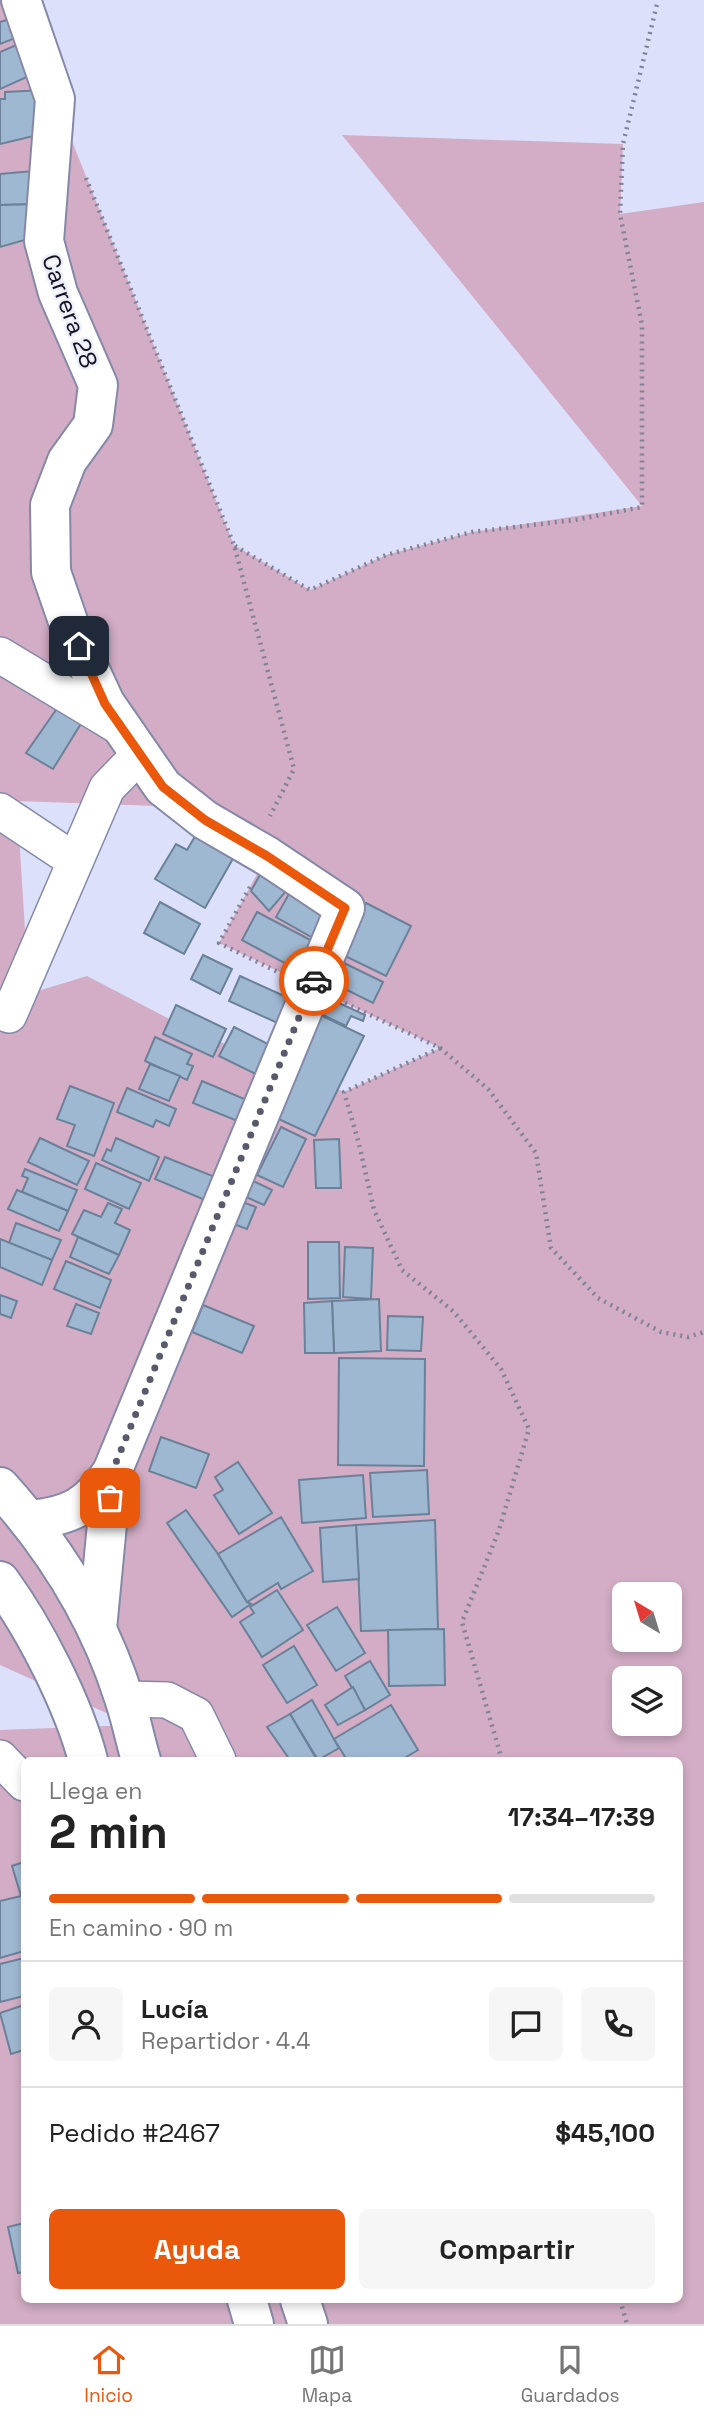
<!DOCTYPE html>
<html lang="es">
<meta charset="utf-8">
<style>
:root{--surface:#fff;--page:#f6f6f6;--text:#222;--muted:#767676;--line:#e0e0e0;--accent:#ea580c}
body{margin:0;font-family:"Space Grotesk",sans-serif;background:var(--page);color:var(--text);height:100vh;display:flex;flex-direction:column;font-size:26px;white-space:nowrap}
*{box-sizing:border-box;margin:0}
p{font-size:23px;color:var(--muted)}
.icon{flex:none;width:38px;height:38px;fill:none;stroke:currentColor;stroke-width:2;stroke-linecap:round;stroke-linejoin:round}
.map{position:relative;flex:1;overflow:hidden}
.panel{position:absolute;left:21px;top:1757px;width:662px;height:546px;display:flex;flex-direction:column;background:var(--surface);border-radius:10px;box-shadow:0 4px 10px #0003}
.panel>*{flex:none}
.needle{width:46px;rotate:322deg}
.tools{position:absolute;left:612px;top:1582px;display:grid;gap:14px}
.tools a{display:grid;place-items:center;width:70px;height:70px;border-radius:10px;background:var(--surface);box-shadow:0 4px 10px #0003;font-size:35px}
.pin{position:absolute;display:grid;place-items:center;width:60px;height:60px;color:#fff;margin:-30px;border-radius:14px;box-shadow:0 4px 10px #0006}
.courier{position:absolute;display:grid;place-items:center;width:70px;height:70px;margin:-35px;border:5px solid #ea580c;border-radius:50%;background:#fff;color:#222;box-shadow:0 2px 9px #0007}
.overview em{font-style:normal;font-weight:600}
.overview div{display:flex;flex-direction:column-reverse}
.overview{display:flex;align-items:center;justify-content:space-between;height:119px;padding:0 28px}
h1{font-size:46px;font-weight:600;line-height:52px}
.bar{display:grid;grid-template-columns:repeat(4,1fr);gap:10px 7px;align-content:center;height:84px;padding:0 28px}
.bar i{height:9px;border-radius:5px;background:var(--line)}
.bar .active{background:var(--accent)}
.bar p{grid-column:span 4}
.line{display:flex;align-items:center;gap:18px;padding:0 28px;border-top:2px solid var(--line)}
.line div{flex:1}
.round{display:grid;place-items:center;flex:none;width:74px;height:74px;border-radius:10px;background:var(--page)}
.cta{display:flex;gap:14px;margin-top:auto;padding:14px 28px}
.cta a{flex:1;height:80px;border-radius:10px;background:var(--accent);color:#fff;font-size:28px;font-weight:600;line-height:80px;text-align:center}
.cta a+a{background:var(--page);color:var(--text)}
.tab-bar{display:flex;justify-content:space-around;align-items:center;height:98px;border-top:2px solid var(--line);background:var(--surface);font-size:19px;color:var(--muted)}
.tab-bar a{display:grid;justify-items:center;gap:4px}
.tab-bar .active{color:var(--accent)}
.map>svg:first-child{display:block}
</style>
<div class="map">
<svg width="704" height="2324" viewBox="0 0 704 2324">
<rect width="100%" height="100%" fill="#dce0fb"/>
<path fill="#d2adc5" fill-rule="evenodd" d="M0 0H21L55 99 234 545 310 590 386 555 472 532 642 506 342 135 623 144 620 214 704 202V2324H0V1730L133 1725 0 1665ZM17 801 214 808 267 856 219 943 440 1048 344 1092 258 1055 200 1035 87 976 15 998 25 931ZM625 1594H670V1640H625ZM625 1678H670V1724H625ZM24 1760H679V2300H24Z"/>
<g fill="#9fb8d1" stroke="#6a8199" stroke-width="2">
<path d="M22 15 28 33 0 44V22Z"/>
<path d="M28 40 38 72 0 89V52Z"/>
<path d="M45 90 42 134 0 144V99H5V92Z"/>
<path d="M44 170 39 204 0 205V174Z"/>
<path d="M39 204 35 237 0 247V205Z"/>
<path d="M58 707 82 722 53 769 26 753Z"/>
<path d="M197 833 235 855 205 908 155 879 176 844 187 850Z"/>
<path d="M267 862 293 883 269 911 251 891Z"/>
<path d="M290 892 334 917 320 942 276 917Z"/>
<path d="M160 902 200 924 184 954 144 933Z"/>
<path d="M366 903 411 926 386 976 341 954Z"/>
<path d="M257 912 318 944 303 973 242 940Z"/>
<path d="M203 955 232 969 220 994 191 979Z"/>
<path d="M344 963 383 982 373 1003 333 983Z"/>
<path d="M240 976 293 1000 282 1025 229 1001Z"/>
<path d="M324 996 365 1015 363 1021 351 1016 346 1026 313 1010Z"/>
<path d="M176 1005 226 1029 213 1057 163 1034Z"/>
<path d="M318 1014 364 1036 315 1136 270 1115Z"/>
<path d="M234 1027 272 1046 258 1075 219 1056Z"/>
<path d="M155 1037 192 1054 187 1064 193 1066 187 1080 145 1061Z"/>
<path d="M150 1064 180 1076 169 1101 139 1089Z"/>
<path d="M202 1081 249 1101 240 1122 193 1103Z"/>
<path d="M70 1086 114 1103 94 1156 67 1146 75 1125 57 1119Z"/>
<path d="M127 1088 176 1109 169 1126 156 1120 153 1127 117 1112Z"/>
<path d="M281 1127 306 1139 283 1187 257 1175Z"/>
<path d="M40 1138 89 1161 77 1185 28 1162Z"/>
<path d="M116 1138 159 1157 149 1181 102 1160 107 1149 111 1151Z"/>
<path d="M339 1139 341 1188H316L314 1140Z"/>
<path d="M165 1157 215 1177 205 1200 155 1179Z"/>
<path d="M96 1163 141 1183 129 1209 85 1189Z"/>
<path d="M25 1169 77 1190 68 1211 22 1192 28 1178 22 1176Z"/>
<path d="M253 1181 272 1190 264 1205 246 1197Z"/>
<path d="M17 1190 68 1211 59 1231 8 1209Z"/>
<path d="M237 1200 256 1207 247 1229 228 1222Z"/>
<path d="M108 1203 122 1209 115 1223 130 1230 119 1255 72 1234 84 1210 101 1217Z"/>
<path d="M16 1223 61 1240 52 1260 9 1243Z"/>
<path d="M78 1237 119 1255 109 1274 70 1257Z"/>
<path d="M0 1239 52 1260 42 1285 0 1267Z"/>
<path d="M308 1242H339L340 1298 308 1299Z"/>
<path d="M345 1247 373 1248 371 1299 343 1297Z"/>
<path d="M66 1261 111 1280 100 1308 54 1289Z"/>
<path d="M0 1295 17 1301 11 1318 0 1314Z"/>
<path d="M379 1299 381 1351 334 1353 332 1301Z"/>
<path d="M332 1301 334 1353H305L304 1303Z"/>
<path d="M76 1304 99 1313 91 1334 67 1326Z"/>
<path d="M203 1305 254 1326 242 1353 192 1332Z"/>
<path d="M388 1316 423 1317 421 1351 387 1350Z"/>
<path d="M339 1358 425 1359 424 1466 338 1465Z"/>
<path d="M161 1437 209 1454 196 1488 149 1471Z"/>
<path d="M238 1462 272 1513 239 1534 214 1495 223 1490 215 1477Z"/>
<path d="M427 1470 429 1514 373 1517 370 1473Z"/>
<path d="M363 1475 366 1518 302 1523 299 1480Z"/>
<path d="M186 1510 218 1554 247 1602 251 1604 232 1617 167 1523Z"/>
<path d="M281 1517 313 1571 281 1589 278 1583 247 1602 218 1554Z"/>
<path d="M435 1520 438 1629 361 1631 356 1525Z"/>
<path d="M356 1525 359 1579 323 1582 320 1528Z"/>
<path d="M277 1590 303 1630 262 1657 240 1622 254 1613 250 1607Z"/>
<path d="M337 1607 365 1653 336 1671 307 1625Z"/>
<path d="M444 1629 445 1685 389 1686 388 1630Z"/>
<path d="M294 1646 317 1685 287 1703 263 1665Z"/>
<path d="M370 1661 390 1695 365 1710 345 1676Z"/>
<path d="M353 1687 365 1710 338 1725 325 1705Z"/>
<path d="M312 1700 339 1748 318 1760 290 1714Z"/>
<path d="M391 1705 418 1750 401 1760H347L334 1739Z"/>
<path d="M290 1714 317 1760H290L267 1727Z"/>
<path d="M24 1862V1951L0 1958V1901L21 1896 12 1866Z"/>
<path d="M24 1958V1996L0 2002V1964Z"/>
<path d="M24 2005V2050L11 2054 0 2013Z"/>
<path d="M24 2223V2272L18 2273 8 2227Z"/>
</g>
<g fill="none" stroke-linecap="round" stroke-linejoin="round">
<defs>
<g id="street">
<path d="M0 655 123 729"/>
<path d="M0 811 75 861"/>
<path d="M9 1015 107 788 140 754"/>
<path d="M125 1699 167 1700 196 1715 218 1760"/>
<path d="M0 1758 24 1783"/>
</g>
<g id="secondary">
<path d="M21 0 55 99 44 241 58 293 98 385 93 425 67 461 50 505 51 572 70 627 105 703 163 787 205 820 267 856 345 908 112 1472C89 1506 71 1516 30 1520"/>
<path d="M97 1629 112 1472"/>
</g>
<g id="highway">
<path d="M0 1487C55 1548 99 1619 124 1698 131 1718 135 1740 141 1760"/>
<path d="M0 1581C35 1629 73 1703 88 1760"/>
<path d="M247 2300 254 2324"/>
<path d="M300 2300 308 2324"/>
</g>
</defs>
<use href="#street" stroke="#8589a8" stroke-width="38"/>
<use href="#secondary" stroke="#8589a8" stroke-width="42"/>
<use href="#highway" stroke="#8589a8" stroke-width="42"/>
<g stroke="#808296" stroke-width="4.5" stroke-dasharray="2 5" stroke-linecap="butt">
<path d="M86 178 234 545 294 769 270 816"/>
<path d="M235 546 310 590 386 555 472 532 575 520 642 507V325L620 214 623 144 658 0"/>
<path d="M250 887 219 943 280 973"/>
<path d="M345 1003 440 1048 344 1092 359 1144 374 1210 402 1270 453 1311 501 1369 529 1429 499 1530 462 1622 502 1760"/>
<path d="M440 1048 488 1089 536 1153 551 1248 598 1298 661 1332 688 1337 704 1332"/>
<path d="M620 2300 627 2324"/>
</g>
<use href="#street" stroke="#fff" stroke-width="35"/>
<use href="#secondary" stroke="#fff" stroke-width="38"/>
<use href="#highway" stroke="#fff" stroke-width="38"/>
</g>
<g fill="none" stroke-linecap="round" stroke-linejoin="round">
<path stroke="#585a6b" stroke-width="7" stroke-dasharray="0 12.6" d="M110 1498 112 1472 314 981"/>
<path stroke="#ea580c" stroke-width="9" d="M79 646 105 704 163 787 205 820 267 856 345 908 314 981"/>
</g>
<g text-anchor="middle" dominant-baseline="central" stroke-width="5" stroke-linejoin="round" paint-order="stroke">
<g font-size="24" fill="#11121d" stroke="#eceefc">
<text transform="translate(70 311) rotate(70)">Carrera 28</text>
</g>
</g>
</svg>
<div class="tools">
<a><svg class="needle" viewBox="-14 -14 28 28"><path d="M0-13l5 13h-10z" fill="#e53935"/><path d="M0 13l5-13h-10z" fill="#767676"/></svg></a>
<a><svg class="icon" aria-label="layers" viewBox="0 0 24 24"><path d="M12 4l9 5-9 5-9-5zM3 14l9 5 9-5"/></svg></a>
</div>
<div class="pin" style="left:110px;top:1498px;background:#ea580c"><svg class="icon" aria-label="bag" viewBox="0 0 24 24"><path d="M5 8h14l-1 12H6zM9 8a3 3 0 0 1 6 0"/></svg></div>
<div class="pin" style="left:79px;top:646px;background:#1f2937"><svg class="icon" aria-label="home" viewBox="0 0 24 24"><path d="M3 11l9-7 9 7M6 9v11h12V9"/></svg></div>
<div class="courier" style="left:314px;top:981px"><svg class="icon" aria-label="car" viewBox="0 0 24 24"><path d="M5 17H2v-5l4-1 3-4h7l3 4 3 1v5h-3M9 17h6M6 11h13"/><circle cx="7" cy="17" r="2"/><circle cx="17" cy="17" r="2"/></svg></div>
<section class="panel">
<div class="overview"><div><h1>2 min</h1><p>Llega en</p></div><em>17:34–17:39</em></div>
<div class="bar"><i class="active"></i><i class="active"></i><i class="active"></i><i></i><p>En camino · 90 m</p></div>
<div class="line" style="height:126px"><a class="round"><svg class="icon" aria-label="person" viewBox="0 0 24 24"><circle cx="12" cy="8" r="4"/><path d="M4 21q1-7 8-7t8 7"/></svg></a><div><b>Lucía</b><p>Repartidor · 4.4</p></div><a class="round"><svg class="icon" aria-label="chat" viewBox="0 0 24 24"><path d="M4 5h16v11H9l-5 4z"/></svg></a><a class="round"><svg class="icon" aria-label="phone" viewBox="0 0 24 24"><path d="M5 4h4l2 5-3 2q2 4 5 5l2-3 5 2v4C11 20 4 13 5 4z"/></svg></a></div>
<div class="line" style="height:91px"><div>Pedido #2467</div><b>$45,100</b></div>
<div class="cta"><a>Ayuda</a><a>Compartir</a></div>
</section>
</div>
<nav class="tab-bar">
<a class="active"><svg class="icon" aria-label="home" viewBox="0 0 24 24"><path d="M3 11l9-7 9 7M6 9v11h12V9"/></svg>Inicio</a>
<a><svg class="icon" aria-label="map" viewBox="0 0 24 24"><path d="M3 6l6-2 6 2 6-2v14l-6 2-6-2-6 2zM9 4v14M15 6v14"/></svg>Mapa</a>
<a><svg class="icon" aria-label="saved" viewBox="0 0 24 24"><path d="M7 4h10v16l-5-4-5 4z"/></svg>Guardados</a>
</nav>
